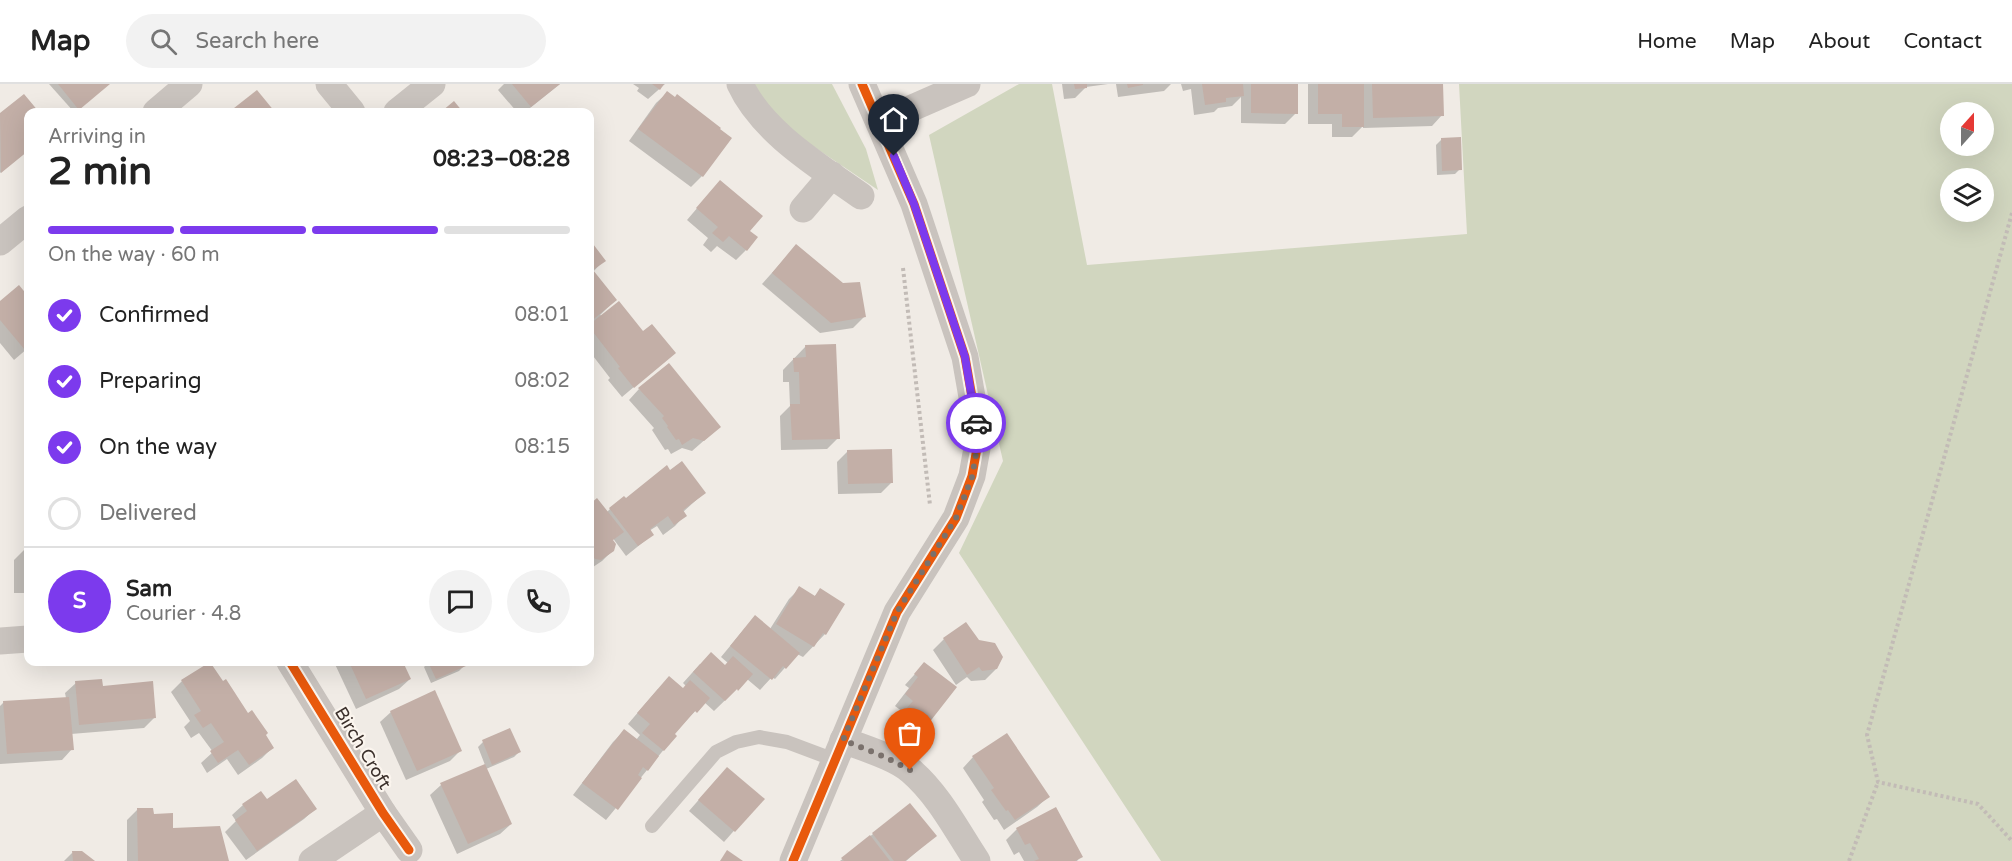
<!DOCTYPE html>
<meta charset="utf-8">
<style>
:root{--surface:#fff;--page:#f2f2f2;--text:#222;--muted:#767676;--line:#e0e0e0;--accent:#7c3aed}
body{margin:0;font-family:"Varela Round",sans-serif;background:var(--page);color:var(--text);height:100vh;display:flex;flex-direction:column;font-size:22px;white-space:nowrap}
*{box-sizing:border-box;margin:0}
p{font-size:20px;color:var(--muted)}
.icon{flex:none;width:33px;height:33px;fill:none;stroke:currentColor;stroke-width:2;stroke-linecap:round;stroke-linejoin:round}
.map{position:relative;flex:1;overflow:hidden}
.sheet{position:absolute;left:24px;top:24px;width:570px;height:558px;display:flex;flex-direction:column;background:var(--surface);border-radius:12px;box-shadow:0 6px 24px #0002}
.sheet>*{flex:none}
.needle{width:39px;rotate:21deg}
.fabs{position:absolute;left:1940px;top:18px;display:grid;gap:12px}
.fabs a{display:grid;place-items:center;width:54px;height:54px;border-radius:50%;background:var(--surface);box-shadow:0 6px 24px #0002;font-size:30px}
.pin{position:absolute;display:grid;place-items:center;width:51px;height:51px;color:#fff;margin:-62px -26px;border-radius:50% 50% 50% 0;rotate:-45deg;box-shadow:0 0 6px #0007}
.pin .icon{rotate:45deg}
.courier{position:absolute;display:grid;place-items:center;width:60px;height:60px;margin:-30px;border:4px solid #7c3aed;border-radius:50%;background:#fff;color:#222;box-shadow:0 2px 8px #0007}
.headline em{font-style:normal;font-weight:800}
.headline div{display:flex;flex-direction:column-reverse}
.headline{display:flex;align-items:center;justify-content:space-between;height:102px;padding:0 24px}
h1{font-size:39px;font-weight:800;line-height:45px}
.bar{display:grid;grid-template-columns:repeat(4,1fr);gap:9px 6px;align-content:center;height:72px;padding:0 24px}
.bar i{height:8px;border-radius:4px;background:var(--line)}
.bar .active{background:var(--accent)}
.bar p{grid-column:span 4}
.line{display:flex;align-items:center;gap:15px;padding:0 24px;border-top:2px solid var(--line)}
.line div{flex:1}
.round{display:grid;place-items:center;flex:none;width:63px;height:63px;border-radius:32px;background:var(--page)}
ol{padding:0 24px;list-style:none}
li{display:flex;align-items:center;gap:18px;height:66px}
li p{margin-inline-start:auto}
li .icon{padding:6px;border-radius:50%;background:var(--accent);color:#fff;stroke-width:4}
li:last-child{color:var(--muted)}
li i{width:33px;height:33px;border:3px solid var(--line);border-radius:50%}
header{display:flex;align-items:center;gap:36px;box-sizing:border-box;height:84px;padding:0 30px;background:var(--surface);border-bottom:2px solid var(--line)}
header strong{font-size:28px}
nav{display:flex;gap:33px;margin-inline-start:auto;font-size:21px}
.search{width:420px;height:54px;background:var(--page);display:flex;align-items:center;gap:15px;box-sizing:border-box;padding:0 21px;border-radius:33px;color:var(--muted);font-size:22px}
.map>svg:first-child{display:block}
</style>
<header>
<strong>Map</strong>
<div class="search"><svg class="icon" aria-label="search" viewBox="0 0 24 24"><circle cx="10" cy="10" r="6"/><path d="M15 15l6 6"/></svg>Search here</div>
<nav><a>Home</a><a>Map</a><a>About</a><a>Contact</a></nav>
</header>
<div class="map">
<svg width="2012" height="777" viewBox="0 0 2012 777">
<rect width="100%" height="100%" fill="#f0ebe5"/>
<g fill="#d1d6bf" fill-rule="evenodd">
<path d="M751 0H832L866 65 878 106 786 44Z"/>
<path d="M1019 0H1052L1087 181 1467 150 1459 0H2012V777H1161L959 469 1003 377 929 51ZM1983 28V62H1950V28ZM1983 94V128H1950V94Z"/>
</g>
<g fill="#0003">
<path d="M49 0H109L74 28Z"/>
<path d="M504 0H560L525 28H517L498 6Z"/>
<path d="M633 0H665L648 15 637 7 639 4Z"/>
<path d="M1062 0H1108L1086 3 1075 14 1064 15Z"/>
<path d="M1116 0H1171L1164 7 1118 13Z"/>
<path d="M1181 0H1297L1296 29 1285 40 1241 39V13L1232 22 1218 24 1214 28 1194 31 1191 5 1183 7Z"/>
<path d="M1308 0H1441L1442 31 1432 42 1363 44V42L1352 53H1332V40H1308Z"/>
<path d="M257 8 273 28H232Z"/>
<path d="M667 9 730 54 702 92 691 103 629 57 656 19Z"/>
<path d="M24 12 37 28H28V66L0 89V31Z"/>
<path d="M1441 56 1460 85 1455 90 1437 91 1436 61Z"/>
<path d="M710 109 748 147 746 166 736 176 717 162 711 168 703 161 708 154 687 136Z"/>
<path d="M590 158 604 176 593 188 615 216 600 231 643 249 674 269 622 313 608 296 610 294 590 268V242L592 239 590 238Z"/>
<path d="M796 162 864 233 853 244 820 249 762 200Z"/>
<path d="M19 203 28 214V264L14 276 0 259V218Z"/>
<path d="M806 262 838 354 827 365 781 366 780 332 790 322 789 298H783V286Z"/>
<path d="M639 305 708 353 692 367 682 364 671 370 668 365 665 366 652 346 654 344 629 316Z"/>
<path d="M848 367 892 398 881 409 838 410 837 378Z"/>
<path d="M704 409 683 428 685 431 675 442 663 451 657 442 649 447 652 451 626 472 612 453 613 466 602 477 590 485V421L596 417 606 429 610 425Z"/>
<path d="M25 465H28V509H14V476Z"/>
<path d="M800 504 814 513 820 506 825 550 803 573 797 570 775 595 772 593 760 606 747 595 714 627 704 618 673 650 675 652 606 736 573 711 613 658 624 647 636 656 640 651 628 640 658 605 682 606 686 602 683 599 700 580 725 582 728 579 721 573 745 544 770 545 789 515Z"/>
<path d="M944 555 996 585 985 596 971 597 967 593 956 601 933 566Z"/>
<path d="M334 578H402L410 595 399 605 356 625Z"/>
<path d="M429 578H462L464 582 459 587 431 599 424 583Z"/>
<path d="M924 580V643L914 653 895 639 903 628 895 622 909 604 905 601Z"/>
<path d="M182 597 247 631 272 664 262 674 238 691 227 675 207 689 201 679 213 668 199 649 191 654 184 643 190 637 171 608Z"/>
<path d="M76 599 101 604 155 633 144 644 71 650 72 665 62 676 0 680V622L3 619 66 614 65 609Z"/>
<path d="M391 628 460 667 450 677 406 696 380 638Z"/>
<path d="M483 658 519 668 514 673 486 685 511 740 500 750 457 770 430 711 441 701 485 681 478 663Z"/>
<path d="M973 673 1048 713 1037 723 1004 746 997 735 994 736 982 718 984 716 963 684Z"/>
<path d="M717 695 762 715 724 758 689 727Z"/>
<path d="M267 717 315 725 304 735 246 776 225 748 236 737 232 731 243 721Z"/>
<path d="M137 726 152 731 172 746 226 777H127V736Z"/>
<path d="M1017 745 1081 772 1077 777H1024L1019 768 1014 771 1006 756Z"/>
<path d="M873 750 935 752 906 777H840Z"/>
<path d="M72 769 93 777H64Z"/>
</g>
<g fill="#c3afa7">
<path d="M58 0H110L79 26Z"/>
<path d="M512 0H560L531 23Z"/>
<path d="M652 0H664L660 6Z"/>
<path d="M1074 0H1087V4L1075 5Z"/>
<path d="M1127 0H1143V1L1128 4Z"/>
<path d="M1202 0H1243L1244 12 1226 14V18L1205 21Z"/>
<path d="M1251 0H1298V30L1251 29Z"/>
<path d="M1318 0H1364V43H1342V30H1318Z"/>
<path d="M1372 0H1443L1444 32 1373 34Z"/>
<path d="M257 6 275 28H229Z"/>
<path d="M667 7 675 13 677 10 721 44 720 45 732 54 703 93 638 45Z"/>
<path d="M24 10 39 28H28V67L1 89 0 29Z"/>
<path d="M454 17 463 28H443L442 27Z"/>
<path d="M1461 53 1462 86 1442 87 1441 54Z"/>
<path d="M720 96 763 132 750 147 758 153 747 167 729 152 723 158 712 149 718 143 696 124Z"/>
<path d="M590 156 606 177 593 186 617 216 590 238Z"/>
<path d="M796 160 843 199 860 198 866 233 831 239 772 189Z"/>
<path d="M19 201 28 212V263L25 266 0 236V217Z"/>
<path d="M619 217 643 247 652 240 676 269 634 304 618 284 620 283 590 244V240Z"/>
<path d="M836 260 840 355 792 356 790 320H800L799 288H794L793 274 806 273 805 261Z"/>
<path d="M669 279 721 343 704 357 693 354 682 361 679 355 676 356 667 343 668 342 662 334 664 332 638 304Z"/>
<path d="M892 365 893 399 848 400 847 366Z"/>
<path d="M682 377 706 409 683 426 687 432 674 441 668 432 650 445 654 451 638 462 609 424 624 412 626 414 667 381 670 386Z"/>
<path d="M597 414 624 448 613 456 616 460 614 467 601 476 595 475 590 468V420Z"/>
<path d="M24 464H28V499H25Z"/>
<path d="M799 502 815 512 820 504 845 520 826 551 823 549 814 563 776 540Z"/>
<path d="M755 531 800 569 786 585 783 582 772 596 730 562Z"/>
<path d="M966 538 979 556 995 559 1003 573 997 585 982 587 979 583 967 591 943 554Z"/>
<path d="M711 568 725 581 733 572 753 590 738 607 737 605 725 617 693 588Z"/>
<path d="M210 578 223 597 226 595 248 629 252 626 268 649 266 651 274 664 249 681 238 666 218 679 210 667 224 658 211 639 203 644 194 631 201 627 181 596Z"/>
<path d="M349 578H403L411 595 366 615Z"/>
<path d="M428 578H464L466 582 436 595Z"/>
<path d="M924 578 957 603 925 644 904 627 913 617 905 610 918 593 914 590Z"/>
<path d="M669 592 683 604 690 596 710 614 697 629 695 627 675 650 677 652 664 667 642 649 650 640 637 629Z"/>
<path d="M102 595 103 602 153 597 156 634 79 641 75 597Z"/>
<path d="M435 606 462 667 417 687 390 627Z"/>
<path d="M69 613 74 666 7 670 3 617Z"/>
<path d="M510 644 521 668 492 681 482 656Z"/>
<path d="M624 645 659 672 648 687 643 683 638 691 642 694 618 726 582 699Z"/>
<path d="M1007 649 1050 713 1015 736 1008 726 1006 727 991 706 994 704 972 672Z"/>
<path d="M485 680 512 740 468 760 440 699Z"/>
<path d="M727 683 765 715 735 748 698 716Z"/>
<path d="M296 695 317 725 257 767 235 736 247 727 242 720 261 707 267 715Z"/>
<path d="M910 719 937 752 905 777H894L872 749Z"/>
<path d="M1056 723 1083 773 1075 777H1034L1039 775 1030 759 1025 761 1016 744Z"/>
<path d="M137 724H153L154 730 173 729V744L220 742 229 777H138Z"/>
<path d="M870 751 890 777H844L841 774Z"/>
<path d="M727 766 743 777H720Z"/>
<path d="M72 767H82L95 777H73Z"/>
</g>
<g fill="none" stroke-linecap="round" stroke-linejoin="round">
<g stroke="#c2bbb6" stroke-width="4" stroke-dasharray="3 3" stroke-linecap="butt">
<path d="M2012 129 1867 651 1878 698 1978 720 2012 757"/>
<path d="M903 184 930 421"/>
<path d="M1849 777 1878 698"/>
</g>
<path stroke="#c9c3be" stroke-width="14" d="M652 742 716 668 736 658 759 653 787 658 835 676"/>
<g stroke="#c9c3be" stroke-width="27">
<path d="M329 0 352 28"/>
<path d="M740 0C762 48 819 82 861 112"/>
<path d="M156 28 189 0"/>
<path d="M397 28 432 0"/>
<path d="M880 38 967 0"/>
<path d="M803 125 832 91"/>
<path d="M0 158 28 135"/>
<path d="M0 557 28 555"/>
<path d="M290 578 383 729 409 766"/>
<path d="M843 656C863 664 895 673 911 687 939 711 957 747 977 777"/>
<path d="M312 777 383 729"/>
<path d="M793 777 897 528 956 434 972 392 979 353 965 273 914 120 862 0"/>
</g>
<defs>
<g id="cycleway">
<path d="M290 578 383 729 409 766"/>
<path d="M793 777 897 528 956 434 972 392 979 353 965 273 914 120 862 0"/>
</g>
</defs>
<use href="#cycleway" stroke="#fbf5ee" stroke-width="13"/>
<use href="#cycleway" stroke="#e8590c" stroke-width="9"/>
</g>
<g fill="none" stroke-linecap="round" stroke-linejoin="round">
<path stroke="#7a716c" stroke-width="6" stroke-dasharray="0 10.8" d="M910 686 885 673 843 656 897 528 956 434 972 393 979 353 976 339"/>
<path stroke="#7c3aed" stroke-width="8" d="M894 72 914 120 965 273 976 339"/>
</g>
<g text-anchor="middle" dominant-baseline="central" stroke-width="4.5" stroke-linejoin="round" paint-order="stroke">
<g font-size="18" fill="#3b302b" stroke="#fbf5ee">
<text transform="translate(363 664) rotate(59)">Birch Croft</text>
</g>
</g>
</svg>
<div class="fabs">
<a><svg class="needle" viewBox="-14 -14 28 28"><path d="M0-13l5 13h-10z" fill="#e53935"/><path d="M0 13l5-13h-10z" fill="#767676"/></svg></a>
<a><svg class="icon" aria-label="layers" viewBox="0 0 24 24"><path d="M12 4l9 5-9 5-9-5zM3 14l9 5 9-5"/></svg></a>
</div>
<div class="pin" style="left:910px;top:686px;background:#ea580c"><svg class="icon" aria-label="bag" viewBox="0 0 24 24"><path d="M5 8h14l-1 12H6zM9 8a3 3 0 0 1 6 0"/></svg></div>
<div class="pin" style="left:894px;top:72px;background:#1f2937"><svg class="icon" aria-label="home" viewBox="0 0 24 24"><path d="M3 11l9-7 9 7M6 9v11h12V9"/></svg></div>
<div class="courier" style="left:976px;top:339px"><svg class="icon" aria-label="car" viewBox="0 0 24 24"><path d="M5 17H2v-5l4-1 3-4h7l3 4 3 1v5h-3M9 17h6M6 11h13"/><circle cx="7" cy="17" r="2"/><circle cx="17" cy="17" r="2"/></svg></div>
<section class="sheet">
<div class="headline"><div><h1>2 min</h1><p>Arriving in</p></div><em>08:23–08:28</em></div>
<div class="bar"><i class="active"></i><i class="active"></i><i class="active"></i><i></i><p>On the way · 60 m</p></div>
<ol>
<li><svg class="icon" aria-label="check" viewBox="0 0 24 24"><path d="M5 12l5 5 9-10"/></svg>Confirmed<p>08:01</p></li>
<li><svg class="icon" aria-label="check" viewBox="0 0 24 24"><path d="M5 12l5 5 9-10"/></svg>Preparing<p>08:02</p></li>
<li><svg class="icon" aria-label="check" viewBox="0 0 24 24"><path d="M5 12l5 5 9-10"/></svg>On the way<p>08:15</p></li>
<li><i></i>Delivered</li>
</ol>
<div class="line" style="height:108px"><b class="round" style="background:var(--accent);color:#fff">S</b><div><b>Sam</b><p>Courier · 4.8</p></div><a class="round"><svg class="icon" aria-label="chat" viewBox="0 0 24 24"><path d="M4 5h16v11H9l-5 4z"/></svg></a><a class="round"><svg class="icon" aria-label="phone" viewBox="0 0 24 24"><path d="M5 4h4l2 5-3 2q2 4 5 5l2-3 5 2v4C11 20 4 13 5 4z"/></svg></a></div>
</section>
</div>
